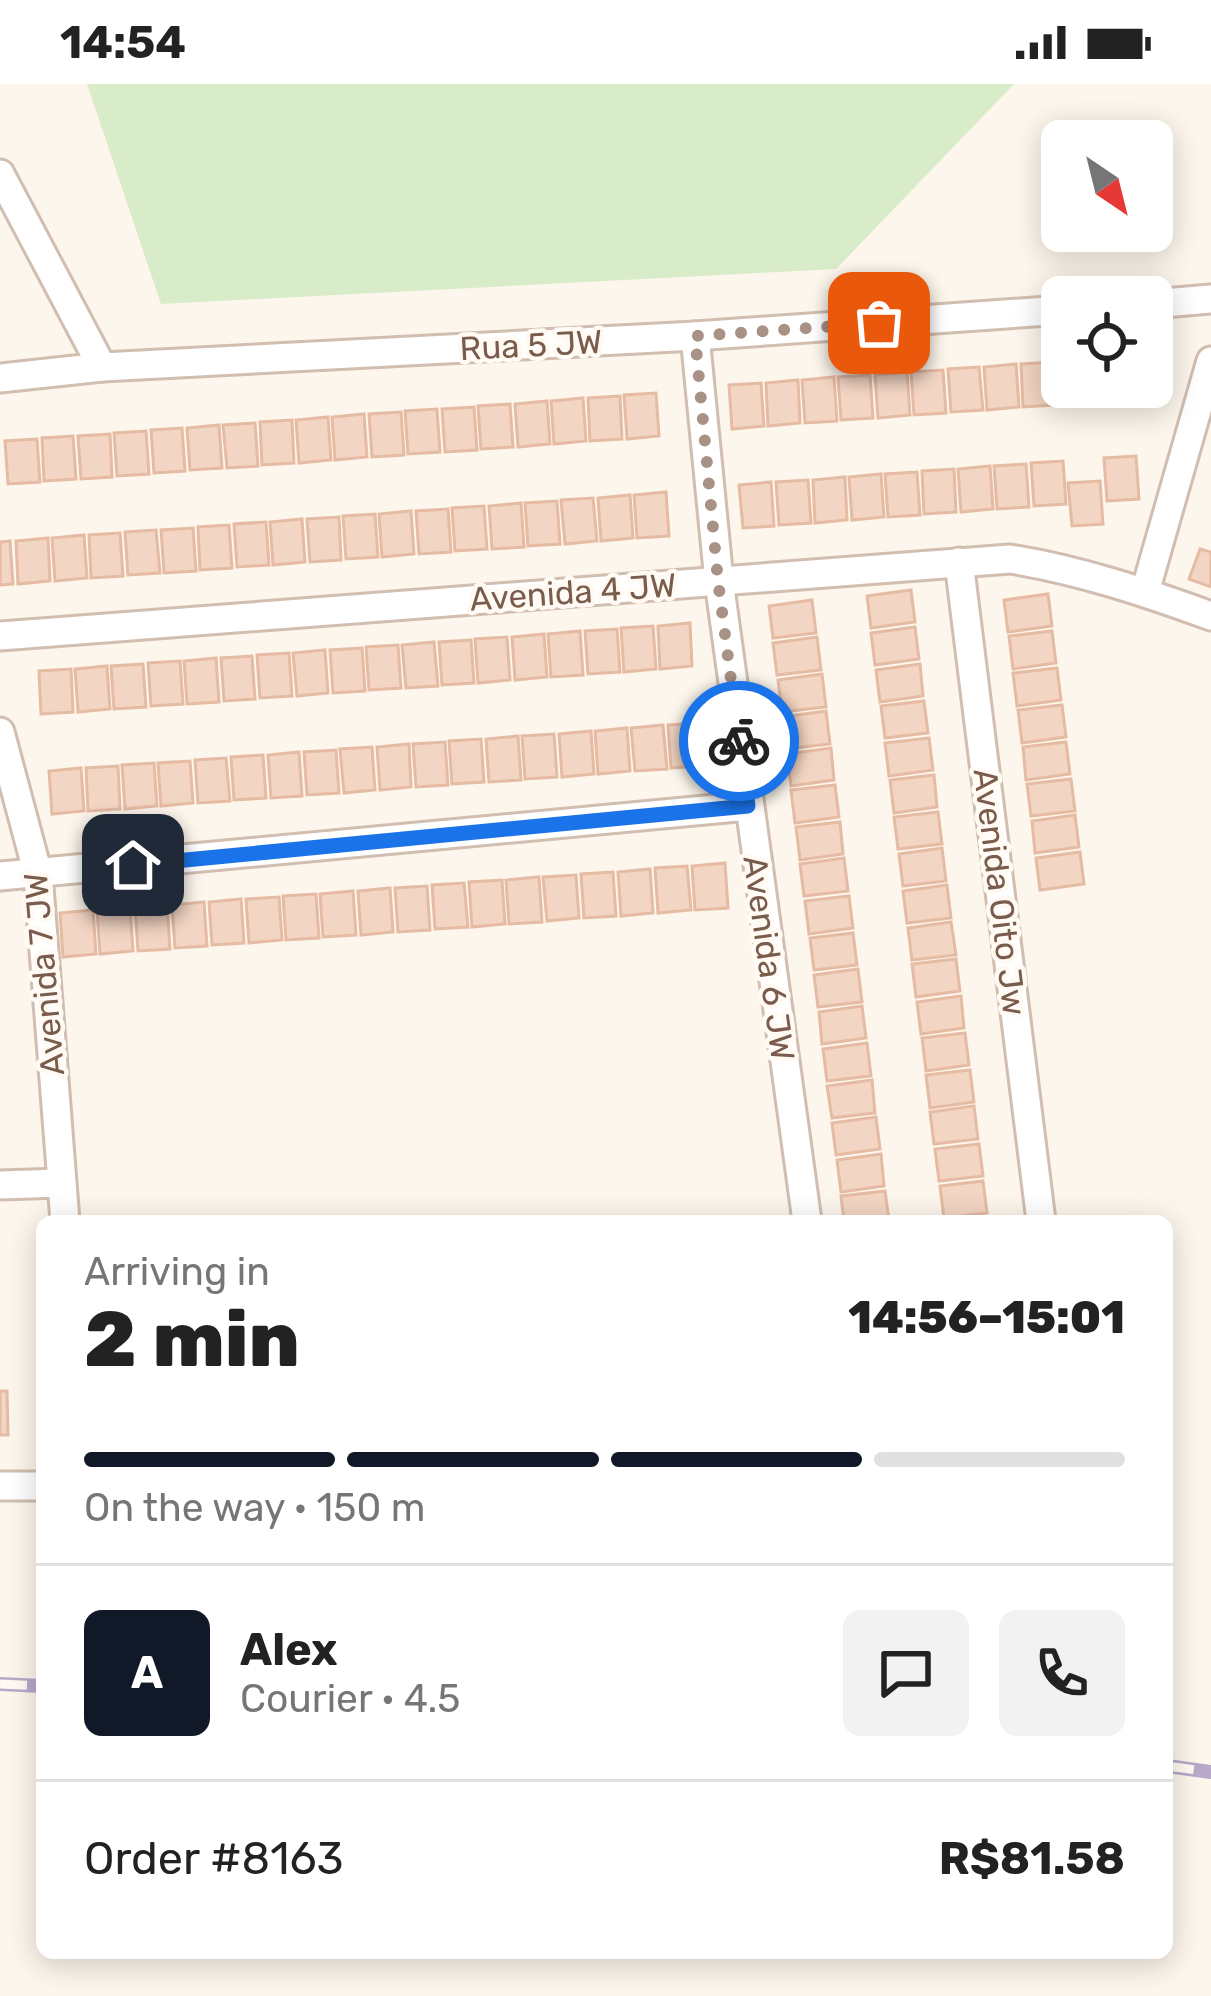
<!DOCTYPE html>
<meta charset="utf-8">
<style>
:root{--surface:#fff;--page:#f2f2f2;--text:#222;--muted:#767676;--line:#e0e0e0;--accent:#111827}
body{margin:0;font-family:Rubik,sans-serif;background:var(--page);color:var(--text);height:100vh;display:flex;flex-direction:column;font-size:45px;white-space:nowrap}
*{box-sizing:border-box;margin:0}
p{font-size:39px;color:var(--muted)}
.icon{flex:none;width:66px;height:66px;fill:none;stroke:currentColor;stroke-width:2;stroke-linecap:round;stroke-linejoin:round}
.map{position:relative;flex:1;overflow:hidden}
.drawer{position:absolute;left:36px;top:1131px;width:1137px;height:744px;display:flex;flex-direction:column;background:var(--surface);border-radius:18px;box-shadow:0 6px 30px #0003}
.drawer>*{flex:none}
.needle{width:78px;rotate:145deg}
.tools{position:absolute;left:1041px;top:36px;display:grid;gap:24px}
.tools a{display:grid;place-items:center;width:132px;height:132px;border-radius:18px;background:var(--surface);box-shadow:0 6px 30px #0003;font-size:60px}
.pin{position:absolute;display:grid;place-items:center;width:102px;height:102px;color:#fff;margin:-51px;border-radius:24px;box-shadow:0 6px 18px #0006}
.courier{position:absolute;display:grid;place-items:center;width:120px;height:120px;margin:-60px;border:9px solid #1a73e8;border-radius:50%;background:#fff;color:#222;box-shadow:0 3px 15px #0007}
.head em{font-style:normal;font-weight:800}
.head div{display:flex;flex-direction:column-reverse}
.head{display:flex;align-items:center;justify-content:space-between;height:204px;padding:0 48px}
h1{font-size:78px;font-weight:800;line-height:90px}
.bar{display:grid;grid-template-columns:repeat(4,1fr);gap:18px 12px;align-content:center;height:144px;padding:0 48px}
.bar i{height:15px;border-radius:9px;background:var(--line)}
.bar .on{background:var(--accent)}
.bar p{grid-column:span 4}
.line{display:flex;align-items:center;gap:30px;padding:0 48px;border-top:3px solid var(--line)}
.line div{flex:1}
.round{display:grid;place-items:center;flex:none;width:126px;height:126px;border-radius:18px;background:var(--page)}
.status{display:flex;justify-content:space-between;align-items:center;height:84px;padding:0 60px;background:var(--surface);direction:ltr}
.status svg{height:33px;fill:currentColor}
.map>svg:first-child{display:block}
</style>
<div class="status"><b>14:54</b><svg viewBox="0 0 49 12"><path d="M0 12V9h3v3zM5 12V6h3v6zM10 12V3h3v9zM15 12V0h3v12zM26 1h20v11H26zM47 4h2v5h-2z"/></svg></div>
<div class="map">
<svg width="1211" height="1912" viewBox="0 0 1211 1912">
<rect width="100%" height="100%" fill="#fdf6ec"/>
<path fill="#d8ecc9" d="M87 0H1014L836 185 161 220Z"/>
<g fill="#f3d5c3" stroke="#e6bba3" stroke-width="3">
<path d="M1162 269 1165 312 1133 315 1132 303H1152V270Z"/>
<path d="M1057 277H1062V303H1091L1092 318 1060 320Z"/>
<path d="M1053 278 1055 321 1023 323 1021 280Z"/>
<path d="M1016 280 1019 323 987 326 984 283Z"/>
<path d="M979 283 983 326 951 328 948 285Z"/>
<path d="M943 286 946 329 914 331 911 288Z"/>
<path d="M907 288 910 331 878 334 875 291Z"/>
<path d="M870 291 873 334 841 336 838 293Z"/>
<path d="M834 293 837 337 805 339 802 296Z"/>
<path d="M798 296 800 339 768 342 766 299Z"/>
<path d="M761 299 764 342 732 345 729 301Z"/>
<path d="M1095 303H1127L1128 315 1096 318Z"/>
<path d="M656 309 659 352 627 355 624 311Z"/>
<path d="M620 312 622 355 590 357 588 314Z"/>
<path d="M583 314 586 357 554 360 551 317Z"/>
<path d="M547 317 550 360 518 363 515 320Z"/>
<path d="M510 320 513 363 481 365 478 322Z"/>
<path d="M474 323 477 366 445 368 442 325Z"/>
<path d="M437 325 440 368 408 370 405 327Z"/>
<path d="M401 328 404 371 372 373 369 330Z"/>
<path d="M364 330 367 373 335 376 332 333Z"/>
<path d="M328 333 331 376 299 379 296 336Z"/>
<path d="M292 336 294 379 262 381 260 338Z"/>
<path d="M255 339 258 382 227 384 223 341Z"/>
<path d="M219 341 222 384 190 386 187 344Z"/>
<path d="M182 344 185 387 154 389 151 346Z"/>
<path d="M146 347 149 390 117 392 114 349Z"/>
<path d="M110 350 112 393 81 395 78 352Z"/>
<path d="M73 352 76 395 44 397 42 354Z"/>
<path d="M37 355 40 398 8 400 5 357Z"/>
<path d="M1136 372 1139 415 1107 417 1104 374Z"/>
<path d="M1063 377 1066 420 1034 422 1031 379Z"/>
<path d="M1026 380 1029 423 997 425 994 382Z"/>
<path d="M990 382 993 425 961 428 958 385Z"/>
<path d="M954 385 956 428 924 430 922 387Z"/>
<path d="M917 388 920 431 888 433 885 390Z"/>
<path d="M881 390 884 433 852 436 849 393Z"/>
<path d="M845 393 847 436 815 439 813 396Z"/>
<path d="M808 396 811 439 779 441 776 398Z"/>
<path d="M1100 397 1103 440 1072 442 1068 399Z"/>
<path d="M771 398 774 442 743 444 739 401Z"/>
<path d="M666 408 669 452 637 454 634 411Z"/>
<path d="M630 411 633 454 601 457 598 414Z"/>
<path d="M593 414 597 457 565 460 561 416Z"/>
<path d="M557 417 560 460 528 462 525 419Z"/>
<path d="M521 419 524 463 492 465 489 422Z"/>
<path d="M484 422 487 465 455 467 452 424Z"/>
<path d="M448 425 451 468 419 470 416 427Z"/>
<path d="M411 427 414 470 382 473 379 430Z"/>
<path d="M375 430 378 473 346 475 343 432Z"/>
<path d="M339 433 341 476 310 478 307 435Z"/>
<path d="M302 435 305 478 273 481 270 438Z"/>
<path d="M266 438 269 481 237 483 234 440Z"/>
<path d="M229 441 232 484 200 486 198 443Z"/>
<path d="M193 444 196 487 164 489 161 446Z"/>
<path d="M156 446 160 489 128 491 125 448Z"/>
<path d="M120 449 123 492 91 494 89 451Z"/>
<path d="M84 451 87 494 55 497 52 454Z"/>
<path d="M48 454 50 497 18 500 16 457Z"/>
<path d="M10 457 13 500 0 501V458Z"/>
<path d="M1200 465 1211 468V503L1189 495Z"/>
<path d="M911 506 915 538 871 544 867 512Z"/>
<path d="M1048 510 1052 542 1008 548 1004 516Z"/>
<path d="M812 516 816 549 773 554 769 522Z"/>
<path d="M690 539 692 582 660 585 658 542Z"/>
<path d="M653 542 656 585 624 588 621 544Z"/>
<path d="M915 543 919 575 875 581 871 549Z"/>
<path d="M617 545 620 588 588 590 585 547Z"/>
<path d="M580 547 583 591 551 593 548 550Z"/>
<path d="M1052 547 1056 579 1013 585 1009 552Z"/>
<path d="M544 550 547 593 515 596 512 553Z"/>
<path d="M507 553 510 596 478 599 475 555Z"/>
<path d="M817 553 821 586 777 591 773 559Z"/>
<path d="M471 556 474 599 442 601 439 558Z"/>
<path d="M434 558 438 602 406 604 402 561Z"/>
<path d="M398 561 401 604 369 606 366 563Z"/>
<path d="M362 564 365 607 333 609 330 566Z"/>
<path d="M325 566 328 609 297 612 293 569Z"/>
<path d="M289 569 292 612 260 614 257 571Z"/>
<path d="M252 572 255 615 224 617 221 574Z"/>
<path d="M216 574 219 618 187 620 184 577Z"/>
<path d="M180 577 183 620 151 622 148 579Z"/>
<path d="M143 580 146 623 114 625 111 582Z"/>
<path d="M920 580 923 612 880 618 876 586Z"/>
<path d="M107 582 110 625 78 628 75 585Z"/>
<path d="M1057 584 1061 616 1017 622 1013 589Z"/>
<path d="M71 585 73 628 41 630 39 587Z"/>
<path d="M822 590 826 623 782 628 778 596Z"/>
<path d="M924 617 928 649 885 654 881 622Z"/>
<path d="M1062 621 1066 653 1022 659 1018 626Z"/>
<path d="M826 627 830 660 786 665 782 633Z"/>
<path d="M700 639 703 682 671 684 668 641Z"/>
<path d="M663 641 667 685 635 687 631 644Z"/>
<path d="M627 644 630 687 598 690 595 647Z"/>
<path d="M591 647 594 690 562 693 559 650Z"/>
<path d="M554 650 557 693 525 695 522 652Z"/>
<path d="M518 652 521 696 489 698 486 655Z"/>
<path d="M929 654 933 686 889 692 885 659Z"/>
<path d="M481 655 484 698 452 700 449 657Z"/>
<path d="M445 658 448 701 416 703 413 660Z"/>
<path d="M1066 658 1070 690 1026 696 1023 663Z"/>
<path d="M409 660 411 703 380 706 377 663Z"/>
<path d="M372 663 375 706 344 709 340 665Z"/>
<path d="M831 664 834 696 791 702 787 670Z"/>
<path d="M336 666 339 709 307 711 304 668Z"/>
<path d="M299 668 302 712 271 714 268 671Z"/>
<path d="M263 671 266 714 234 716 231 673Z"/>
<path d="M226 674 230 717 198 719 195 676Z"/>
<path d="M190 677 193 719 161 722 158 679Z"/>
<path d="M154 679 157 722 125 725 122 681Z"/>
<path d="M118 682 120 725 88 727 86 684Z"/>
<path d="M81 684 84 727 52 730 49 687Z"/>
<path d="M934 691 937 723 894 729 890 696Z"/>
<path d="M1071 695 1075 727 1031 732 1027 700Z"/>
<path d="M835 701 839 733 795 739 791 706Z"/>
<path d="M938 728 942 760 898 765 894 733Z"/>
<path d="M1075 731 1079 763 1035 769 1032 737Z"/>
<path d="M840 738 843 770 800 776 796 743Z"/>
<path d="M942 764 946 797 903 802 899 770Z"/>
<path d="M1080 768 1084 800 1040 806 1036 774Z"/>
<path d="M844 774 848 807 804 812 800 780Z"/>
<path d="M725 779 728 824 695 826 692 782Z"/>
<path d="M687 782 691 826 658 829 655 784Z"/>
<path d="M650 785 653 829 621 832 618 788Z"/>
<path d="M613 788 616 832 584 834 581 790Z"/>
<path d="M576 791 579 834 547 837 543 793Z"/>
<path d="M539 793 542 838 509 840 506 796Z"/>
<path d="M502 796 505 840 472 843 469 798Z"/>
<path d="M464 799 468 843 435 845 432 801Z"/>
<path d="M947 801 951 834 907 839 903 807Z"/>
<path d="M427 802 430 846 398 848 395 804Z"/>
<path d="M390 804 393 848 361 851 358 807Z"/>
<path d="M353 807 356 851 323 853 320 810Z"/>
<path d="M316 810 319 854 286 856 283 812Z"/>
<path d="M849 812 853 844 809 850 805 817Z"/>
<path d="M279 813 282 856 249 859 246 815Z"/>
<path d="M241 815 244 859 212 861 209 818Z"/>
<path d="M204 818 207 862 175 864 172 821Z"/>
<path d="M167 821 170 865 138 867 135 823Z"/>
<path d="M130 824 133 867 100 870 97 826Z"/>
<path d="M93 826 96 870 63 873 60 829Z"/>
<path d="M951 838 956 871 912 876 908 844Z"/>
<path d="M853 849 857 881 814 886 810 854Z"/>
<path d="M956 875 960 907 916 913 912 880Z"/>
<path d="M858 885 862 918 818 923 814 891Z"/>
<path d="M961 912 964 944 921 950 917 918Z"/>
<path d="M862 922 866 954 822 960 819 928Z"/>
<path d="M965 949 969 981 926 987 922 954Z"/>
<path d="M867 959 871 992 827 997 823 965Z"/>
<path d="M970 986 974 1018 930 1024 926 991Z"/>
<path d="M872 996 875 1029 832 1034 827 1002Z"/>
<path d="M974 1022 978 1055 934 1060 930 1028Z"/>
<path d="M876 1033 880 1065 836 1071 832 1039Z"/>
<path d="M979 1060 983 1092 939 1097 935 1065Z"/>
<path d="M881 1070 884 1102 841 1108 837 1076Z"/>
<path d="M983 1097 987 1129 944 1134 940 1102Z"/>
<path d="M885 1107 889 1137H844L841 1112Z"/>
<path d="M0 1307H7L8 1351H0Z"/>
</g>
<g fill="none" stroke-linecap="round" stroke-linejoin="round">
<defs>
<g id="minor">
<path d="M0 90 102 283"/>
<path d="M1152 220 1211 215"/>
<path d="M695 252 719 497 807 1137"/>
<path d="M0 294 102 283 695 252 1062 226"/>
<path d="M959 478 1041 1137"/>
<path d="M1145 508 1211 277"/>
<path d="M0 552 1010 475C1079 486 1145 508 1211 532"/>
<path d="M0 648 38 790 65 1137"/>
<path d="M0 792 748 722"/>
<path d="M0 1101 61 1099"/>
<path d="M0 1402H42"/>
</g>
</defs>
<use href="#minor" stroke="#d1beb0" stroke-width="33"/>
<use href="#minor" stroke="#fff" stroke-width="27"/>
<defs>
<g id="rail">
<path d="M0 1600 42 1602"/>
<path d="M1167 1682 1211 1688"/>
</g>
</defs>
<use href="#rail" stroke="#b9a8c9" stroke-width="14"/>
<use href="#rail" stroke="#fffaf3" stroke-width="9" stroke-dasharray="27" stroke-linecap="butt"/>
</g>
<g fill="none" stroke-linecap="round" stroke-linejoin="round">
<path stroke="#a89285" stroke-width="12" stroke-dasharray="0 21.6" d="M739 657 718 497 695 252 879 239"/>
<path stroke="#1a73e8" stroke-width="15" d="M133 781 748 722 739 657"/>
</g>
<g text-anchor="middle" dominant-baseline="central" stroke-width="9" stroke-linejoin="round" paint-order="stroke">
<g font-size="33" fill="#7a5c4d" stroke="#fffaf3">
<text transform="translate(531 261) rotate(-3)">Rua 5 JW</text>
<text transform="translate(573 508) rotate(-4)">Avenida 4 JW</text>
<text transform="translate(1000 808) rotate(83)">Avenida Oito Jw</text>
<text transform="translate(769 874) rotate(82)">Avenida 6 JW</text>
<text transform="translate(44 890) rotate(-95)">Avenida 7 JW</text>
</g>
</g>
</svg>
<div class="tools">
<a><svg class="needle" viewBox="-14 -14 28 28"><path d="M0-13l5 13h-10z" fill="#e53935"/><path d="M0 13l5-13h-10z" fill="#767676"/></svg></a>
<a><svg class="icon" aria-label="locate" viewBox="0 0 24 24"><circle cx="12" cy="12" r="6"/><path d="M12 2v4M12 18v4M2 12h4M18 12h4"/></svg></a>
</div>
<div class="pin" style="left:879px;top:239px;background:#ea580c"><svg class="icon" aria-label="bag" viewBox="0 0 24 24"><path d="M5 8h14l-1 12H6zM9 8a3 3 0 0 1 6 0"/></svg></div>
<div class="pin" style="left:133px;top:781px;background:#1f2937"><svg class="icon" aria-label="home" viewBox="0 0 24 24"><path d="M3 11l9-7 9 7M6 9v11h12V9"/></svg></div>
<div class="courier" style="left:739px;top:657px"><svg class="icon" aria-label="bike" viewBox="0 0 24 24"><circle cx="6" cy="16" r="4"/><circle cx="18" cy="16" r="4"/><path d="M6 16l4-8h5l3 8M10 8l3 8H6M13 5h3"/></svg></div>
<section class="drawer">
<div class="head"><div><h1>2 min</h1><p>Arriving in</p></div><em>14:56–15:01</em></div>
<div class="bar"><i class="on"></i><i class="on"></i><i class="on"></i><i></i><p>On the way · 150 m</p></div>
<div class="line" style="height:216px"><b class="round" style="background:var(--accent);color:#fff">A</b><div><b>Alex</b><p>Courier · 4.5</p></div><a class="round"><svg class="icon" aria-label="chat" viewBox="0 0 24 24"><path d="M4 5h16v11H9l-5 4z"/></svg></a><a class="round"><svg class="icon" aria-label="phone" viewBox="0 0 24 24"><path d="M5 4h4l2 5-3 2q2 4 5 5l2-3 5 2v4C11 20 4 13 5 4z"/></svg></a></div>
<div class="line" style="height:156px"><div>Order #8163</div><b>R$81.58</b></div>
</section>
</div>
